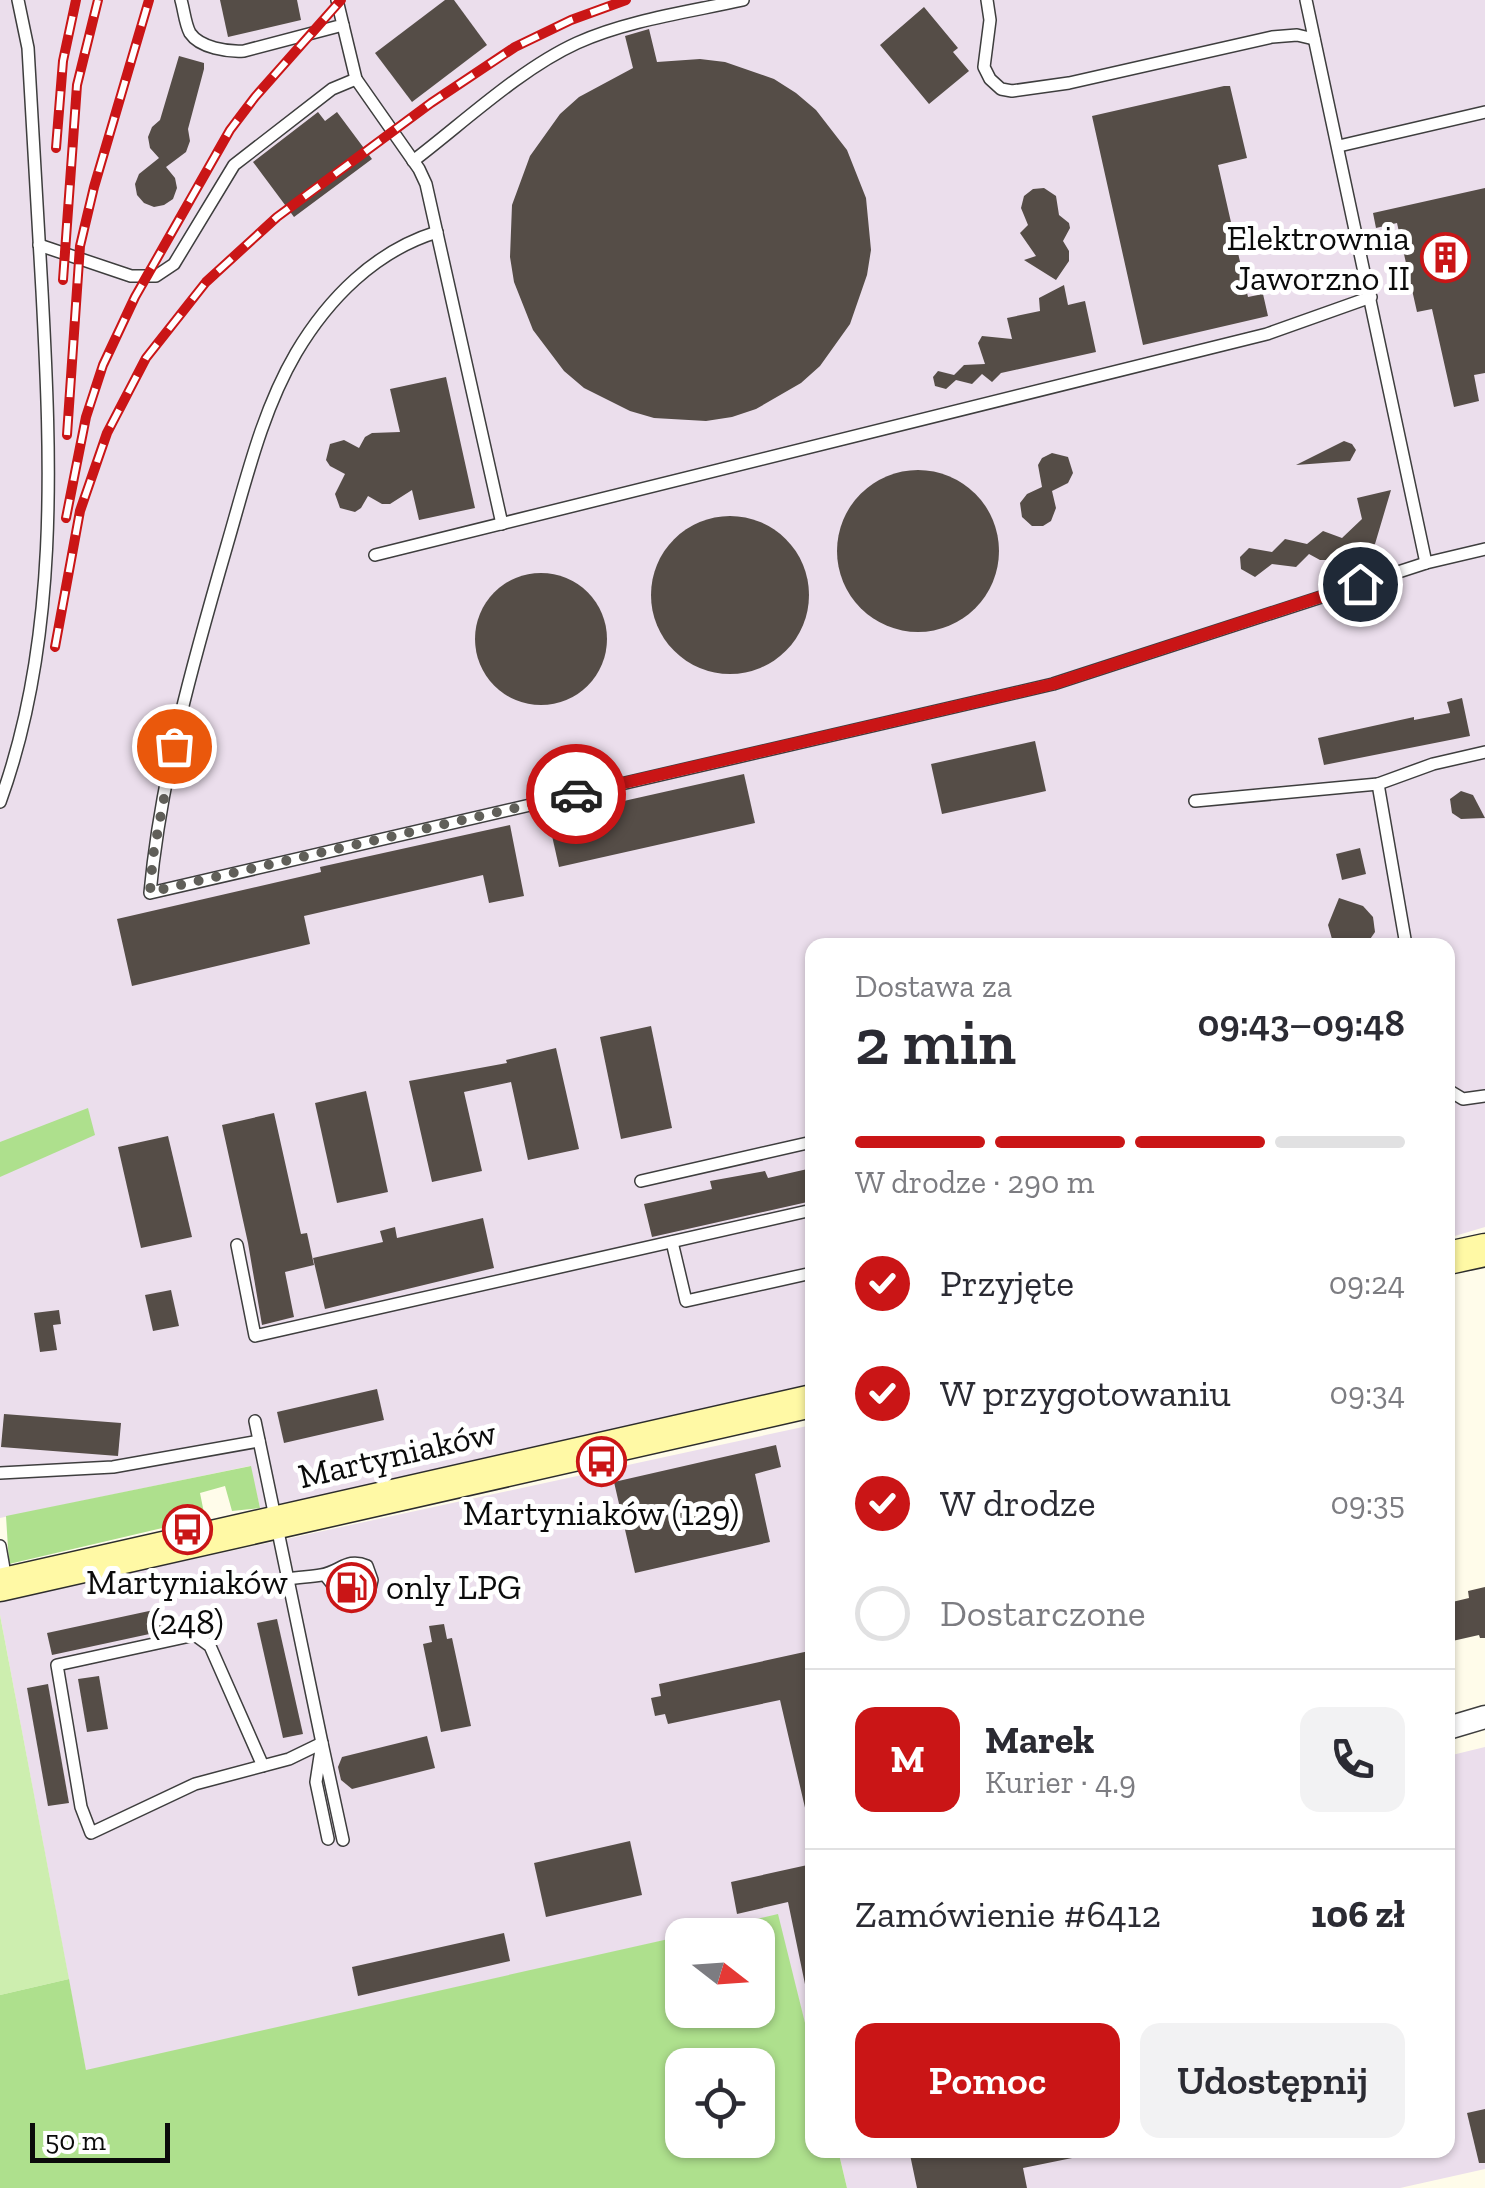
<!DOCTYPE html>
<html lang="pl">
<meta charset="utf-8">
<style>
:root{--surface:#fff;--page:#f2f2f3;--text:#2b2b33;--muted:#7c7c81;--line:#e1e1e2;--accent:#ca1516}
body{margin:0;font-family:"Zilla Slab",serif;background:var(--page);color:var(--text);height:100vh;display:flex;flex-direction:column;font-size:38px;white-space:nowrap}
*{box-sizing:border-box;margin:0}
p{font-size:32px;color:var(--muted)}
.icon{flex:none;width:55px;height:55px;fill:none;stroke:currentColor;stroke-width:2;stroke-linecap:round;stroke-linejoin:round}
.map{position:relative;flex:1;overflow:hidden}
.panel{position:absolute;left:805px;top:938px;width:650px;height:1220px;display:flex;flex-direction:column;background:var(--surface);border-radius:20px;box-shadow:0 2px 8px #0004}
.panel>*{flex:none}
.needle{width:65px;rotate:107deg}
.fabs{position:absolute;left:665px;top:1918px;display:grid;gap:20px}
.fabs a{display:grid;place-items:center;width:110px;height:110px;border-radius:20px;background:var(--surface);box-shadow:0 2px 8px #0004;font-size:50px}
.scale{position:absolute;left:30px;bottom:25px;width:140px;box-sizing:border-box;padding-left:10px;border:5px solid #0b0b0b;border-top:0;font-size:28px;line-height:35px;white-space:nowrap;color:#0b0b0b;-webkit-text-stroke:8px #fff;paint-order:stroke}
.pin{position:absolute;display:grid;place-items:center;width:85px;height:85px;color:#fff;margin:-42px;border:5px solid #fff;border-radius:50%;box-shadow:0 2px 10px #0007}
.courier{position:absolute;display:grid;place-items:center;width:100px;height:100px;margin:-50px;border:8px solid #ca1516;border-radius:50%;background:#fff;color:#222;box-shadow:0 2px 12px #0007}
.overview em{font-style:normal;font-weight:600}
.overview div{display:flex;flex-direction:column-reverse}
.overview{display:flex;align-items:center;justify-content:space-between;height:170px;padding:0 50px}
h1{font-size:65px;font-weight:600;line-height:75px}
.bar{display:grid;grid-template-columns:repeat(4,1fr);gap:15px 10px;align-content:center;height:120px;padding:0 50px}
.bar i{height:12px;border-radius:8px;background:var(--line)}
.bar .active{background:var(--accent)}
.bar p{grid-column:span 4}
.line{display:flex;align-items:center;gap:25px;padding:0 50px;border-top:2px solid var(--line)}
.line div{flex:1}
.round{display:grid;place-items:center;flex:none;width:105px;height:105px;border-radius:20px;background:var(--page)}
ol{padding:0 50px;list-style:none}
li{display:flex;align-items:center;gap:30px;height:110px}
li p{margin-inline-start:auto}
li .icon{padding:10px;border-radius:50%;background:var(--accent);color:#fff;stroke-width:4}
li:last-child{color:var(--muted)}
li i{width:55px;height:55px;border:5px solid var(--line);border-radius:50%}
.button{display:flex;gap:20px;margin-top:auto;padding:20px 50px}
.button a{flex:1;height:115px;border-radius:20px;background:var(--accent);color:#fff;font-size:40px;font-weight:600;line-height:115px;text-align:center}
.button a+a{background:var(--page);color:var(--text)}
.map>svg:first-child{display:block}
</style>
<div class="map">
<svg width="1485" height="2188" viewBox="0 0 1485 2188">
<rect width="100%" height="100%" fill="#fffcea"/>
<g fill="#ebdeec">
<path d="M0 0H1485V1227L1448 1238V945H812V1384L397 1480 260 1508 250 1466 0 1518Z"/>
<path d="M812 1425V2051L777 1915 86 2071 0 1615V1601Z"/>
<path d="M1485 1747V2169L1400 2188H847L838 2150H1448V1756Z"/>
</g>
<path fill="#cdeeaf" d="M0 1615 69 1979 0 1995Z"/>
<g fill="#aee08d" fill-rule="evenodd">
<path d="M88 1108 95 1135 0 1177V1142Z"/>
<path d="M251 1466 260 1508 232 1511 225 1486 200 1493 205 1518 9 1564 6 1516Z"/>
<path d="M778 1914 812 2051V2150H838L847 2188H0V1995L69 1979 86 2070 682 1936V2010H758V1935H687ZM758 2065V2140H682V2065Z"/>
</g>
<g fill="#554d47">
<path d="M220 0H297L301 20 228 37Z"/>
<path d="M445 0H454L487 45 412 102 375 53Z"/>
<path d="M924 7 958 48 953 52 969 71 929 104 880 45Z"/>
<path d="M649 29 657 62 700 59 725 62 774 79 796 93 816 110 847 150 866 198 871 250 867 275 850 324 820 366 801 383 756 409 732 417 706 421 654 418 630 411 584 388 564 371 533 330 514 282 510 257 512 205 530 156 560 114 579 97 633 68 625 36Z"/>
<path d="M179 56 204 63V69L188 129 190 141 186 152 166 167 175 178 177 188 173 199 164 205 154 207 144 203 137 195 135 184 139 174 159 158 150 148 148 137 152 127 160 120Z"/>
<path d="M1224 86H1230L1247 158 1218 165 1248 297 1263 294 1268 316 1143 345 1092 116Z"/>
<path d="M318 112 325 121 337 112 372 159 294 217 253 162Z"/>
<path d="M1044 188 1056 196 1059 215 1069 223 1070 228 1063 241 1069 251V261L1056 280 1024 260 1036 256 1020 233 1028 225 1021 208 1024 196 1033 189Z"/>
<path d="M1485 188V373L1474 375 1479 401 1454 407 1432 309 1417 312 1397 223 1376 228 1373 213Z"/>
<path d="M1064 285 1068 305 1085 301 1096 352 1001 373 992 382 982 374 972 384 956 380 946 389 935 386 933 377 938 371 954 375 964 365 985 364 978 343 982 336 1012 339 1007 318 1040 311 1039 298Z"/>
<path d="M446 377 475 508 419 520 412 490 390 504H382L368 496 361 508 355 512 340 508 335 494 345 474 330 466 326 460 330 444 344 440 359 448 365 437 372 433 400 432 390 389Z"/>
<path d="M1344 441 1352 444 1356 450 1350 461 1296 465Z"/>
<path d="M1052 453 1068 457 1073 473 1068 483 1052 491 1056 508 1051 521 1043 526H1032L1022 517 1020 503 1027 494 1042 487 1038 465 1042 458Z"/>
<circle cx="918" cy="551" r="81"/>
<path d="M1391 490 1375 544 1367 551 1357 552 1345 546 1331 560H1320L1309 554 1296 567 1272 564 1255 577 1241 569 1240 557 1249 548 1272 552 1285 539 1307 544 1323 531 1342 538 1362 519 1357 498Z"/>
<circle cx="730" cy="595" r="79"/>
<circle cx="541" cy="639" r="66"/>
<path d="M1462 698 1470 736 1324 765 1318 738 1414 717V720L1450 713 1447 702Z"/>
<path d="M1035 741 1046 791 942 814 931 764Z"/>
<path d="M744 774 755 823 559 867 548 818Z"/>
<path d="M1461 791 1473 795 1485 818 1461 819 1452 813 1450 799Z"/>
<path d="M510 825 524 896 489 903 483 875 304 916 310 944 132 986 117 919 321 872 320 867Z"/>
<path d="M1360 848 1366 874 1342 880 1336 854Z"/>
<path d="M1339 898 1363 906 1373 917 1375 932 1366 945H1337L1332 939 1328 925Z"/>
<path d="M651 1026 672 1128 621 1139 600 1037Z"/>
<path d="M556 1048 579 1149 528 1160 511 1082 464 1092 482 1171 432 1182 409 1081 507 1063 506 1060Z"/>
<path d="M366 1091 388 1192 337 1203 315 1103Z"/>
<path d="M274 1113 301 1234 307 1233 314 1265 285 1272 294 1317 262 1325 248 1243 222 1125Z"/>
<path d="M168 1136 192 1237 141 1248 118 1147Z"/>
<path d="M812 1168V1201L652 1237 644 1204 712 1189 710 1181 765 1171 768 1178Z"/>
<path d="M483 1218 494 1268 325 1309 313 1258 383 1242 380 1231 395 1227 397 1238Z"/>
<path d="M171 1290 179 1326 153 1331 145 1295Z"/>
<path d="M59 1310 61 1324 53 1325 57 1350 40 1352 34 1313Z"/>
<path d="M377 1389 384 1420 284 1443 277 1412Z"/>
<path d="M4 1414 121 1423 118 1456 1 1447Z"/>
<path d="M776 1445 781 1467 755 1474 770 1542 635 1573 614 1482Z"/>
<path d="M1485 1587V1638H1480L1479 1635 1448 1642V1603L1469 1598 1468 1591Z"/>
<path d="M163 1608 168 1630 52 1655 47 1633Z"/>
<path d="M277 1619 303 1734 283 1738 257 1623Z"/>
<path d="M444 1624 447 1639 452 1638 471 1726 441 1732 423 1644 432 1642 429 1626Z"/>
<path d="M809 1651 812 1665V1812H806L780 1700 668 1724 665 1714 655 1716 651 1698 661 1696 659 1684Z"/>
<path d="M99 1676 108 1729 87 1732 78 1679Z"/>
<path d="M48 1684 69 1803 48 1806 27 1688Z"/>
<path d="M427 1736 435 1768 352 1789 341 1780 338 1767 342 1757Z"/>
<path d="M630 1841 642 1895 546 1917 534 1863Z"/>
<path d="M812 1864V1988L806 1989 788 1902 737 1914 731 1882Z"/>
<path d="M504 1933 510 1961 358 1996 352 1967Z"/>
<path d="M1485 2109V2163H1479L1467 2113Z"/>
<path d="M909 2150H1077V2157L1023 2168 1027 2188H917Z"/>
</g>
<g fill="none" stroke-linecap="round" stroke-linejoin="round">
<defs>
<g id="service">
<path d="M181 0C184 10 185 24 190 33 200 48 228 52 244 51L343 25 337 0"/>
<path d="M987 0 990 20 984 67 990 79 1001 89 1012 91 1069 83 1272 37 1297 35 1314 39"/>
<path d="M1306 0 1426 563"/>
<path d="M343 25 356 79 419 169 426 184 502 524"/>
<path d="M1339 146 1485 112"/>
<path d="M413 161C463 123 520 69 577 43 628 20 689 12 743 0"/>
<path d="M437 232C375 251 328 299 296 353 262 411 246 480 227 545 194 659 161 774 150 893L1053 684 1426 563 1485 549"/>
<path d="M39 245 131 276H156L174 264 234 165 332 89 356 79"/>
<path d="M375 555 1267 334 1371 297"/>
<path d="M1378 784 1406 945"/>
<path d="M1195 801 1378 784 1433 764 1485 752"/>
<path d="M0 802C59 640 51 460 42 291 37 210 33 129 28 48L18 0"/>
<path d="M1448 1090 1463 1099 1485 1096"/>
<path d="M641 1181 812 1142"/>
<path d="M672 1242 686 1301 812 1273"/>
<path d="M237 1245 255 1336 812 1210"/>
<path d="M255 1421 322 1743 316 1782 328 1839"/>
<path d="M0 1473 113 1467 259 1441"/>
<path d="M0 1546 6 1580"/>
<path d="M288 1579C299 1577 310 1577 321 1575 340 1572 347 1557 367 1566L372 1580 369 1593 356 1600 342 1596 325 1575"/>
<path d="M263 1766 210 1646 195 1635 57 1665 81 1807 91 1833 195 1784 289 1759 322 1743 343 1840"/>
</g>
<path id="minor" d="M1448 1728 1485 1717"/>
<g id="secondary">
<path d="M1448 1258 1485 1250"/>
<path d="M0 1585 812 1401"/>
</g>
</defs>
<use href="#service" stroke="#3e3e3e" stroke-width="14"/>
<use href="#minor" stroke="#3e3e3e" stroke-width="25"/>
<use href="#secondary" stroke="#2d2d2d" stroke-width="35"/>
<use href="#service" stroke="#fff" stroke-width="11"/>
<use href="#minor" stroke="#fff" stroke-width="22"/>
<use href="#secondary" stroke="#fff9a5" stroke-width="32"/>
<defs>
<g id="rail">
<path d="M56 148 63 61 76 0"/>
<path d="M63 280 77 85 98 0"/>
<path d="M67 435 80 246 94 187 149 0"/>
<path d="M66 518 86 417 103 365 135 297 230 130 255 97 341 0"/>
<path d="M55 647 80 511 107 433 146 358 206 282 277 217 431 103 515 47 571 20 626 0"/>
</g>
</defs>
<use href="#rail" stroke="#ca1516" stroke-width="10"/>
<use href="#rail" stroke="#fff" stroke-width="6" stroke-dasharray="19" stroke-linecap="butt"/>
</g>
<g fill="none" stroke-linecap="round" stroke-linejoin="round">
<path stroke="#605f59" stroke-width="10" stroke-dasharray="0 18" d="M174 746 153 856 150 892 576 794"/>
<path stroke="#ca1516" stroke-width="12" d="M576 794 1053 684 1360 584"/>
</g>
<defs>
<symbol id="building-ring" viewBox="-11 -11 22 22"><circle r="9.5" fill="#fff" stroke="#ca1516" stroke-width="1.5"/><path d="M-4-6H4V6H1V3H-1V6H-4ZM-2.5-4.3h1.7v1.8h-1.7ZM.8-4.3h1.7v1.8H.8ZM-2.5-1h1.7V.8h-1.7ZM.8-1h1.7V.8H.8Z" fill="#ca1516"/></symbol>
<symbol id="bus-ring" viewBox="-11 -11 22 22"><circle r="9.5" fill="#fff" stroke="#ca1516" stroke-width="1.5"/><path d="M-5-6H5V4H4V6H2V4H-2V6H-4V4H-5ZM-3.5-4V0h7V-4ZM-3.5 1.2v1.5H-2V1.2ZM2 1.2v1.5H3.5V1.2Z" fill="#ca1516"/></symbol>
<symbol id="fuel-ring" viewBox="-11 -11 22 22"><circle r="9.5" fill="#fff" stroke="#ca1516" stroke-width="1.5"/><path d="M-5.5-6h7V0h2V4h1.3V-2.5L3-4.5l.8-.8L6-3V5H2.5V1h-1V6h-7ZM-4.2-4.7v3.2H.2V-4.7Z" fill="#ca1516"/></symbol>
</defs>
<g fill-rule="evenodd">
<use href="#building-ring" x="1418" y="230" width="55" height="55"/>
<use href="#bus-ring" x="574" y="1434" width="55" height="55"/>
<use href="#bus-ring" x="160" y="1502" width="55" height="55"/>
<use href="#fuel-ring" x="324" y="1560" width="55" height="55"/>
</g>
<g text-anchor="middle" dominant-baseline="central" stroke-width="10" stroke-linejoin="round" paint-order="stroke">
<g font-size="35" fill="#0b0b0b" stroke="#fff">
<text x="1410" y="238" text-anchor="end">Elektrownia<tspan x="1410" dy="40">Jaworzno II</tspan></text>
<text x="601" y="1513">Martyniaków (129)</text>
<text x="187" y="1582">Martyniaków<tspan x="187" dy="40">(248)</tspan></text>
<text x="386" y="1587" text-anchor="start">only LPG</text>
</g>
<g font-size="35" fill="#0b0b0b" stroke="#fff">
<text transform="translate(397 1454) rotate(-13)">Martyniaków</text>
</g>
</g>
</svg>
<div class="fabs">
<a><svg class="needle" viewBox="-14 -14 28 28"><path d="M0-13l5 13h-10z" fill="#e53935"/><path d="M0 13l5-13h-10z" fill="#7c7c81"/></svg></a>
<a><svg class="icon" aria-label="locate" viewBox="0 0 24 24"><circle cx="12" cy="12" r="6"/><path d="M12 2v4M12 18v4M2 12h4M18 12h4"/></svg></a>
</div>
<div class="scale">50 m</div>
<div class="pin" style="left:174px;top:746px;background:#ea580c"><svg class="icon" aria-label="bag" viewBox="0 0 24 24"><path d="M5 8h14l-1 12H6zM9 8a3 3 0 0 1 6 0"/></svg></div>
<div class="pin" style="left:1360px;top:584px;background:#1f2937"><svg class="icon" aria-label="home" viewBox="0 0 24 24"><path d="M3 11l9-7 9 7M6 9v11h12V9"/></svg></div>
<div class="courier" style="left:576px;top:794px"><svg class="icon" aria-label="car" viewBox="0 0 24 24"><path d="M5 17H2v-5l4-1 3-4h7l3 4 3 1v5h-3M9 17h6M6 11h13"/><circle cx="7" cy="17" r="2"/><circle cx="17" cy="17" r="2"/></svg></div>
<section class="panel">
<div class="overview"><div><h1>2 min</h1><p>Dostawa za</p></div><em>09:43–09:48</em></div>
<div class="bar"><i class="active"></i><i class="active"></i><i class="active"></i><i></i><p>W drodze · 290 m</p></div>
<ol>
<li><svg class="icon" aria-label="check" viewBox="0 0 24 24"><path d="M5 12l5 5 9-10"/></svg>Przyjęte<p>09:24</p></li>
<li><svg class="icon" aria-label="check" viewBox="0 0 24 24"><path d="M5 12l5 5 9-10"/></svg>W przygotowaniu<p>09:34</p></li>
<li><svg class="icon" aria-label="check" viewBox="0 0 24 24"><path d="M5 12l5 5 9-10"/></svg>W drodze<p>09:35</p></li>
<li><i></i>Dostarczone</li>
</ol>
<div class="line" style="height:180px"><b class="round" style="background:var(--accent);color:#fff">M</b><div><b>Marek</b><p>Kurier · 4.9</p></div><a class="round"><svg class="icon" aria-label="phone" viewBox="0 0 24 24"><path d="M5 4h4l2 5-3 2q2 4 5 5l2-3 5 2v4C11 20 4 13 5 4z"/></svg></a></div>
<div class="line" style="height:130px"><div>Zamówienie #6412</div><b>106 zł</b></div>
<div class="button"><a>Pomoc</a><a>Udostępnij</a></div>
</section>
</div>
